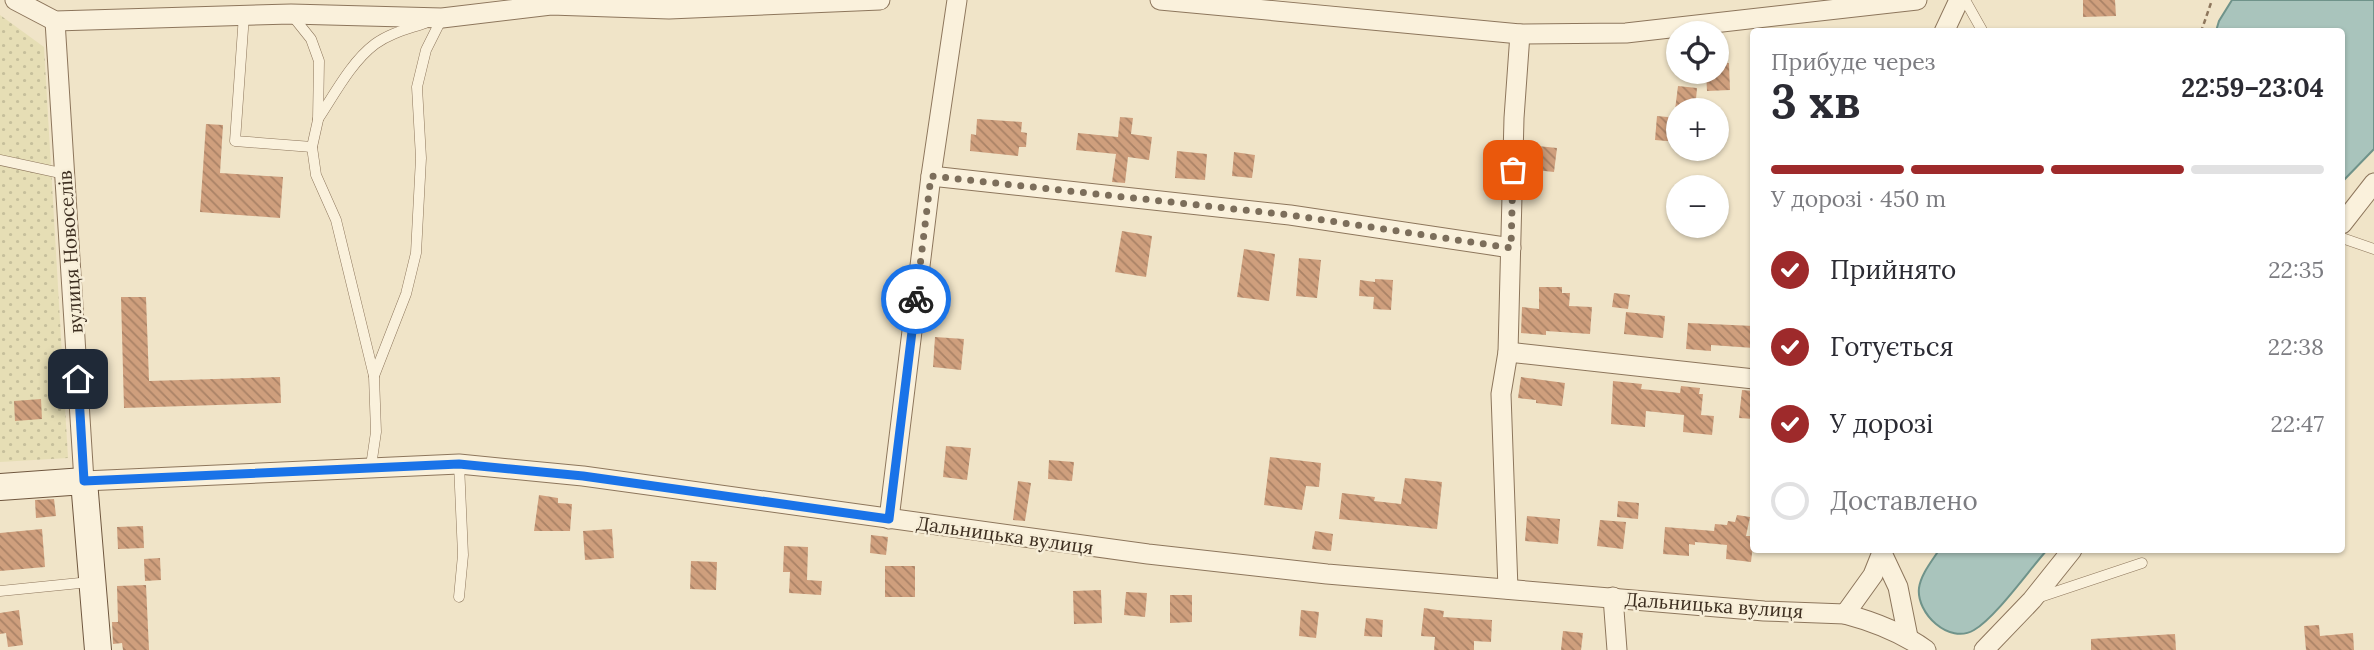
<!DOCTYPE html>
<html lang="uk">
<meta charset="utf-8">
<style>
:root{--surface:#fff;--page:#f7f7f7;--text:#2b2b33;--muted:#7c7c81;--line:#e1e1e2;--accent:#9e2a2b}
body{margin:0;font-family:Lora,serif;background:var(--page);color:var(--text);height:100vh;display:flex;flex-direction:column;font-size:26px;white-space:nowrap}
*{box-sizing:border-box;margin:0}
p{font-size:23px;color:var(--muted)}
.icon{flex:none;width:38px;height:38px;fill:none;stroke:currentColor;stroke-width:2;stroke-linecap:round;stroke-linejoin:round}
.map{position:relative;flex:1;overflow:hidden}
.details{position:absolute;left:1750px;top:28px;width:595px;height:525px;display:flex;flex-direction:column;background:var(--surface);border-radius:7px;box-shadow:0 2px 5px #0004}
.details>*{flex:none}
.buttons{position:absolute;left:1666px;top:21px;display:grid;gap:14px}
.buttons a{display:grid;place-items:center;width:63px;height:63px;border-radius:50%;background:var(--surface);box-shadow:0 2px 5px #0004;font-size:35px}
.pin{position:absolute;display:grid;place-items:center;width:60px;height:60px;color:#fff;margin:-30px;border-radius:14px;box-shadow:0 4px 10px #0006}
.courier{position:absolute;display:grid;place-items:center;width:70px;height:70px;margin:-35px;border:5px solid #1a73e8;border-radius:50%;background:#fff;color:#222;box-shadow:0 2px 9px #0007}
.overview em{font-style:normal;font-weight:800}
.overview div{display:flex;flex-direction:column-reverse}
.overview{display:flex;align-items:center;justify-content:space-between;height:119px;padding:0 21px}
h1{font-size:46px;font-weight:800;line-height:52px}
.bar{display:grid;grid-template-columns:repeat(4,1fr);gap:10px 7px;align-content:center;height:84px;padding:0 21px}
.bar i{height:9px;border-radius:5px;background:var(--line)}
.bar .current{background:var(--accent)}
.bar p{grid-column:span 4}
ol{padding:0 21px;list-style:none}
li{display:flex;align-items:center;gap:21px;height:77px}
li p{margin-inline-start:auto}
li .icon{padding:7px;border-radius:50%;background:var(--accent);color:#fff;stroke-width:4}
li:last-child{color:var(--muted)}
li i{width:38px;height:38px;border:4px solid var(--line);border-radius:50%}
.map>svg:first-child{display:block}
</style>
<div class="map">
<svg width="2374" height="650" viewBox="0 0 2374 650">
<defs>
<pattern id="farmland-dots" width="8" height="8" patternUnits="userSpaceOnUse" patternTransform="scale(1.75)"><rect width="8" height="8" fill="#e6deb5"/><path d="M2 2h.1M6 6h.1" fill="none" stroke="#c6bf9b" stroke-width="1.8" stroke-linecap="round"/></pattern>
<pattern id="building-back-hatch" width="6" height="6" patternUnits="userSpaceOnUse" patternTransform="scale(1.75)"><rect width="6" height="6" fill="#cf9f7d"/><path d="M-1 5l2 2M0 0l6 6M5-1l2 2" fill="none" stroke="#a98266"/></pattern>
</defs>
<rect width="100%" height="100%" fill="#f0e4c8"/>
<path fill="url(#farmland-dots)" d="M0 15 44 47 68 458 0 462Z"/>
<g fill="#a9c4bc" stroke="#6f938a" stroke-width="2">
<path d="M2232 0H2374V149L2342 182V32L2216 31 2219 21Z"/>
<path d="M1939 550H2047C2029 570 1996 617 1974 630 1949 645 1916 613 1919 588 1921 574 1932 561 1939 550Z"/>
</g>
<g fill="url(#building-back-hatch)">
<path d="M2083 0H2115L2116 16 2083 17Z"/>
<path d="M1717 63H1729L1730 90 1707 91 1706 72H1717Z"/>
<path d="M1678 86 1697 88 1695 110H1675Z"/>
<path d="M1657 116 1678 118V142L1655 140Z"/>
<path d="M1120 117 1133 118 1131 134 1152 137 1149 160 1128 157 1125 183 1112 182 1116 154 1076 150 1078 133 1118 137Z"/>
<path d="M977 119 1022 122 1021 132 1027 133 1026 147H1019L1018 156 970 151 971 134 976 135Z"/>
<path d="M206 124 223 125 220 173 283 177 280 218 200 212Z"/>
<path d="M1528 145 1557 148 1554 172 1526 169Z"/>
<path d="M1177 151 1207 154 1205 180 1175 178Z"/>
<path d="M1234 152 1255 155 1252 178 1232 176Z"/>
<path d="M1122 231 1152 236 1146 277 1115 272Z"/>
<path d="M1244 249 1275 254 1269 301 1237 297Z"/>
<path d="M1299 258 1321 260 1317 298 1296 296Z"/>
<path d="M1375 279 1393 280 1391 310 1373 309 1374 297 1359 296 1360 280 1375 282Z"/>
<path d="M1539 287H1562V293H1570L1569 306 1592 307 1590 334 1546 331V335L1521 333 1522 307 1539 309Z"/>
<path d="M1614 293 1630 295 1628 309 1612 307Z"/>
<path d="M121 297H146L149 381 280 377 281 403 124 408Z"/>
<path d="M1626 312 1665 316 1663 338 1624 334Z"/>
<path d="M1688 323 1754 326V348L1711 345V351L1686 349Z"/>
<path d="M935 337 964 339 961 370 933 367Z"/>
<path d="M1521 377 1565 383 1562 406 1536 403V400L1518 398Z"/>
<path d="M1613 381 1642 384 1641 389 1680 393 1681 386 1700 388 1699 394H1703L1701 415 1714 416 1712 435 1683 432 1684 415 1646 411 1645 427 1611 424Z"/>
<path d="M1742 390 1754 391V419L1739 418Z"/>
<path d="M41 399 42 419 15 421 14 401Z"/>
<path d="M946 446 971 448 967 480 943 477Z"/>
<path d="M1270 457 1321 463 1319 487 1306 486 1302 510 1264 505Z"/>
<path d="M1049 460 1074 462 1072 481 1048 479Z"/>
<path d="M1405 478 1442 482 1437 529 1339 519 1342 493 1375 497 1374 501 1401 504Z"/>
<path d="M1018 481 1031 483 1025 521 1013 520Z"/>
<path d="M539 495 558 498V503L572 504 570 531H534Z"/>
<path d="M54 499 56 516 36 518 35 500Z"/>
<path d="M1618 501 1639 503 1638 519 1617 517Z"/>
<path d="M1737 515 1750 517 1746 536H1754L1751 562 1726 559 1727 545 1695 542V545L1689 544V556L1663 554 1665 527 1714 531 1715 524 1727 525 1728 521 1735 522Z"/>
<path d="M1527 516 1560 519 1558 544 1525 541Z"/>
<path d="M1600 520 1626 522 1623 549 1597 546Z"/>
<path d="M143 526 144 548 118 549 117 527Z"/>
<path d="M42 529 45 567 0 571V533Z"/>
<path d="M612 529 614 558 585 560 583 531Z"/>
<path d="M1315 531 1333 534 1331 551 1312 549Z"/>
<path d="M871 535 888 537 886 555 870 553Z"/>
<path d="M784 546 808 547 807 580 822 581 821 595 789 593 790 572H783Z"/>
<path d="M160 558 161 580 145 581 144 559Z"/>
<path d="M691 561 717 562 716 590 690 589Z"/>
<rect x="885" y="566" width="30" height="31"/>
<path d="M146 585 149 650H123L122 643 113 644 112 622H118L117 586Z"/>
<path d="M1101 590 1102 623 1074 624 1073 591Z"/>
<path d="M1126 592 1147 593 1145 617 1124 615Z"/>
<path d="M1170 595H1192V622L1170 623Z"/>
<path d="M1424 608 1444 611 1443 617 1492 620 1491 642 1474 641V650H1434L1435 637 1421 636Z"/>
<path d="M19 610 23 645 8 647 6 633 0 634V613Z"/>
<path d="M1301 610 1319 612 1316 638 1299 636Z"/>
<path d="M1366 618 1383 620 1382 637 1364 636Z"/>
<path d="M2319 625 2320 636 2353 633 2354 650H2306L2304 626Z"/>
<path d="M1563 631 1583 633 1581 650H1561Z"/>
<path d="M2175 634 2176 650H2091V639Z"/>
</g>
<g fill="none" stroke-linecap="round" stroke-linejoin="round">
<defs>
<g id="lane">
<path d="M1965 0 1983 32"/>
<path d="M291 14 311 39 319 61 318 120 312 147 316 175 336 220 374 376"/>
<path d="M244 15 235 141 312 147"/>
<path d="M318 119C334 95 351 62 375 44 390 33 408 29 425 23"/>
<path d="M0 160 65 174"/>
<path d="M2342 238 2374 249"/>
<path d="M459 464 463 555 459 597"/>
<path d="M371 466 376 432 374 376 406 294 416 253 421 158 417 87 426 50 442 18"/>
<path d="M0 591 90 582"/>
<path d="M2040 597 2142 563"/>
</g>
<g id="street">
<path d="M15 0 55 21 291 14 442 18 551 5 669 9 880 0"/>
<path d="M1160 0 1520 34 1626 33 1917 0"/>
<path d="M55 21 84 481 459 464 583 476 1148 554 1327 574 1764 611 1845 614 1873 575 1883 550"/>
<path d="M1944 32 1959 0"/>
<path d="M931 176 1290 215 1511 248"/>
<path d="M2342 224 2374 183"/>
<path d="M1508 352 1754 379"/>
<path d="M889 519 931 176 957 0"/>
<path d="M1882 553 1898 587 1908 637"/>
<path d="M1508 589 1501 394 1508 352 1514 118 1520 34"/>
<path d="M1613 597 1617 650"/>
<path d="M1845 614C1875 622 1901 632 1926 650"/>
<path d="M1984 650 2032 600 2072 550"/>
</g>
<path id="secondary" d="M0 487 84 481 98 650"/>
</defs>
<use href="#lane" stroke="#8d765c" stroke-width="11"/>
<use href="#street" stroke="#8d765c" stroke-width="21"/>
<use href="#secondary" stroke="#6f573f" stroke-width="28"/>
<path stroke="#8d765c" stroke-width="2.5" stroke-dasharray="5 3.5" stroke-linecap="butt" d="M2201 32 2212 0"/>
<use href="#lane" stroke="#faf1dc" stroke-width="10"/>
<use href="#street" stroke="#faf1dc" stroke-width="19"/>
<use href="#secondary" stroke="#faf1dc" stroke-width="26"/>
</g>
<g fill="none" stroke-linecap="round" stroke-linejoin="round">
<path stroke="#7c6e5b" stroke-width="7" stroke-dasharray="0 12.6" d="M916 299 931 176 1290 215 1511 248 1513 170"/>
<path stroke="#1a73e8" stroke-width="9" d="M78 379 84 481 459 464 583 476 889 519 916 299"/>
</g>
<g text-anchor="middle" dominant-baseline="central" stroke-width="5" stroke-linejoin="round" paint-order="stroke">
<g font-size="19" fill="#3d2e20" stroke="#f7eed8">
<text transform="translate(70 252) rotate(-94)">вулиця Новоселів</text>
<text transform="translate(1005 535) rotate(8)">Дальницька вулиця</text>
<text transform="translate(1714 605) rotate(4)">Дальницька вулиця</text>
</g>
</g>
</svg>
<div class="buttons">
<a><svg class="icon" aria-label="locate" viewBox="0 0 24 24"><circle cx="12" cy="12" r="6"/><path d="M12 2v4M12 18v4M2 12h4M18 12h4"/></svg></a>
<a>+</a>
<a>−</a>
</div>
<div class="pin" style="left:1513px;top:170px;background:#ea580c"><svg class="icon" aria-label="bag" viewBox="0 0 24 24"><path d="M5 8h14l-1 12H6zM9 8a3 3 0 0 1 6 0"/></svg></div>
<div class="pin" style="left:78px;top:379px;background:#1f2937"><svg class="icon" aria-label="home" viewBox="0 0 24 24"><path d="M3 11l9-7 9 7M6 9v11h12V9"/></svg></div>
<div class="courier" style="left:916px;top:299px"><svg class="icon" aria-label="bike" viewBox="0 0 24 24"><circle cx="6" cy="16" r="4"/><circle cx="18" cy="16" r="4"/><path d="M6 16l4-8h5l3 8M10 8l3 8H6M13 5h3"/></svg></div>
<section class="details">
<div class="overview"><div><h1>3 хв</h1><p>Прибуде через</p></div><em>22:59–23:04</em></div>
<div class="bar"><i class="current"></i><i class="current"></i><i class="current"></i><i></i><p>У дорозі · 450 m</p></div>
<ol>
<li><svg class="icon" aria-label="check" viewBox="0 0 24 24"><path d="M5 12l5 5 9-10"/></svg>Прийнято<p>22:35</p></li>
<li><svg class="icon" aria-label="check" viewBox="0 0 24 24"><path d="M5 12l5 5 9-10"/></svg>Готується<p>22:38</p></li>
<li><svg class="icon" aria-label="check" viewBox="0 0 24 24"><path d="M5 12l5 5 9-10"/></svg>У дорозі<p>22:47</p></li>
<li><i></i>Доставлено</li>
</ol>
</section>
</div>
